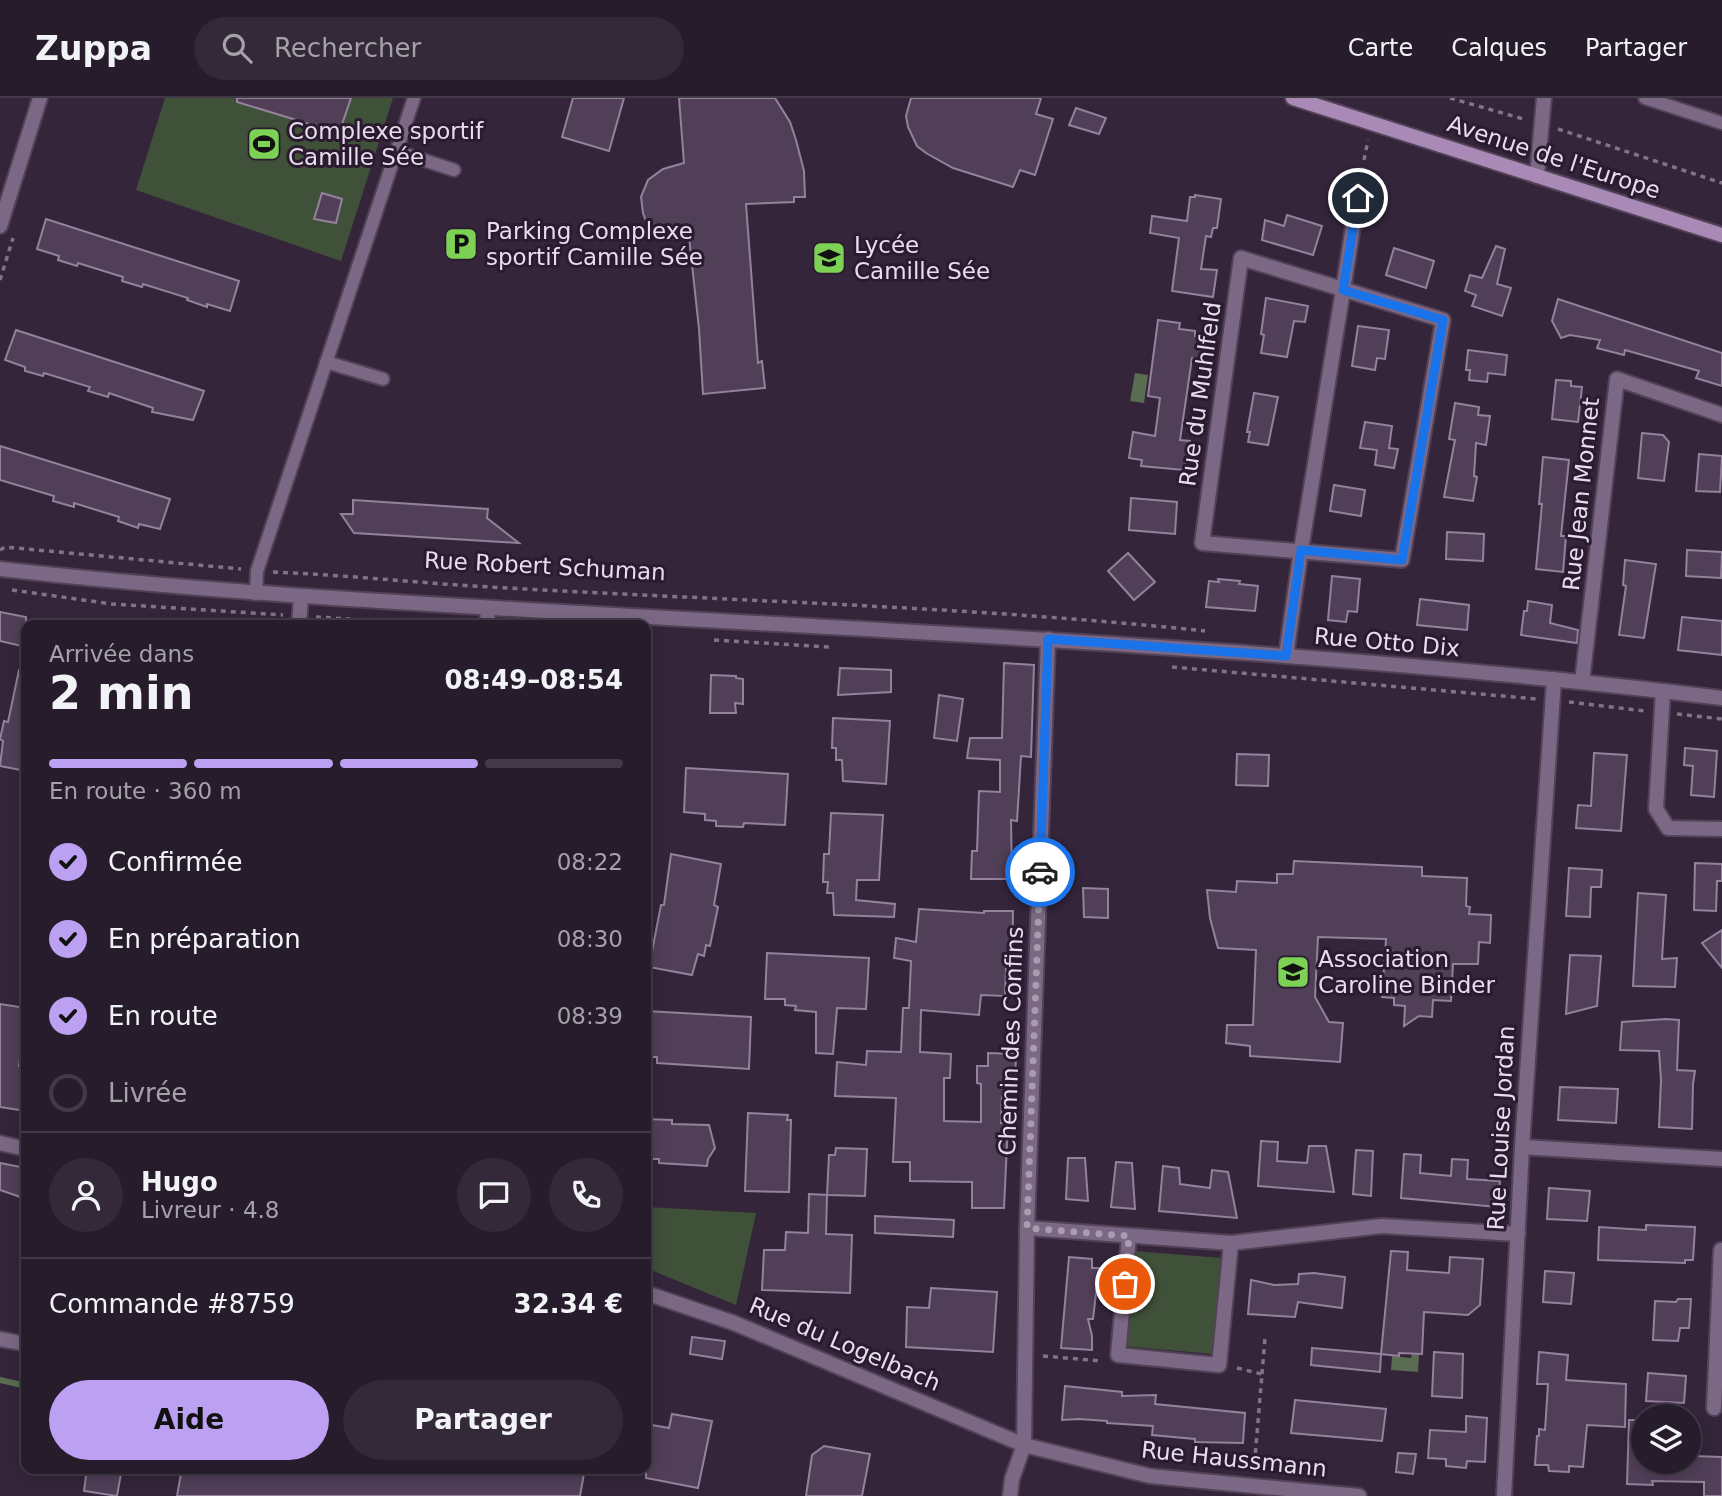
<!DOCTYPE html>
<html lang="fr">
<meta charset="utf-8">
<style>
:root{--surface:#271c2c;--page:#332938;--text:#f1f3f6;--muted:#a4a1a9;--line:#433a48;--accent:#bca0f2}
body{margin:0;font-family:"DejaVu Sans",sans-serif;background:var(--page);color:var(--text);height:100vh;display:flex;flex-direction:column;font-size:26px;white-space:nowrap}
*{box-sizing:border-box;margin:0}
p{font-size:23px;color:var(--muted)}
.icon{flex:none;width:38px;height:38px;fill:none;stroke:currentColor;stroke-width:2;stroke-linecap:round;stroke-linejoin:round}
.map{position:relative;flex:1;overflow:hidden}
.details{position:absolute;left:21px;top:522px;width:630px;height:854px;display:flex;flex-direction:column;background:var(--surface);border-radius:14px;box-shadow:0 4px 18px #0003,0 0 0 2px var(--line)}
.details>*{flex:none}
.buttons{position:absolute;left:1631px;top:1306px;display:grid;gap:14px}
.buttons a{display:grid;place-items:center;width:70px;height:70px;border-radius:50%;background:var(--surface);box-shadow:0 4px 18px #0003,0 0 0 2px var(--line);font-size:35px}
.pin{position:absolute;display:grid;place-items:center;width:60px;height:60px;color:#fff;margin:-30px;border:4px solid #fff;border-radius:50%;box-shadow:0 2px 7px #0007}
.courier{position:absolute;display:grid;place-items:center;width:70px;height:70px;margin:-35px;border:5px solid #1a73e8;border-radius:50%;background:#fff;color:#222;box-shadow:0 2px 9px #0007}
.head em{font-style:normal;font-weight:700}
.head div{display:flex;flex-direction:column-reverse}
.head{display:flex;align-items:center;justify-content:space-between;height:119px;padding:0 28px}
h1{font-size:46px;font-weight:700;line-height:52px}
.bar{display:grid;grid-template-columns:repeat(4,1fr);gap:10px 7px;align-content:center;height:84px;padding:0 28px}
.bar i{height:9px;border-radius:5px;background:var(--line)}
.bar .on{background:var(--accent)}
.bar p{grid-column:span 4}
.line{display:flex;align-items:center;gap:18px;padding:0 28px;border-top:2px solid var(--line)}
.line div{flex:1}
.round{display:grid;place-items:center;flex:none;width:74px;height:74px;border-radius:37px;background:var(--page)}
ol{padding:0 28px;list-style:none}
li{display:flex;align-items:center;gap:21px;height:77px}
li p{margin-inline-start:auto}
li .icon{padding:7px;border-radius:50%;background:var(--accent);color:#111;stroke-width:4}
li:last-child{color:var(--muted)}
li i{width:38px;height:38px;border:4px solid var(--line);border-radius:50%}
.action{display:flex;gap:14px;margin-top:auto;padding:14px 28px}
.action a{flex:1;height:80px;border-radius:42px;background:var(--accent);color:#111;font-size:28px;font-weight:700;line-height:80px;text-align:center}
.action a+a{background:var(--page);color:var(--text)}
header{display:flex;align-items:center;gap:42px;box-sizing:border-box;height:98px;padding:0 35px;background:var(--surface);border-bottom:2px solid var(--line)}
header strong{font-size:33px}
nav{display:flex;gap:38px;margin-inline-start:auto;font-size:24px}
.search{width:490px;height:63px;background:var(--page);display:flex;align-items:center;gap:18px;box-sizing:border-box;padding:0 24px;border-radius:38px;color:var(--muted);font-size:26px}
.map>svg:first-child{display:block}
</style>
<header>
<strong>Zuppa</strong>
<div class="search"><svg class="icon" aria-label="search" viewBox="0 0 24 24"><circle cx="10" cy="10" r="6"/><path d="M15 15l6 6"/></svg>Rechercher</div>
<nav><a>Carte</a><a>Calques</a><a>Partager</a></nav>
</header>
<div class="map">
<svg width="1722" height="1398" viewBox="0 0 1722 1398">
<rect width="100%" height="100%" fill="#34253b"/>
<g fill="#405139">
<path d="M165 0H393L341 163 136 92Z"/>
<path d="M646 1109 756 1115 736 1207 646 1170Z"/>
<path d="M1133 1153 1222 1160 1212 1256 1124 1248Z"/>
</g>
<g fill="#5a6d52">
<path d="M1135 275 1148 277 1144 305 1130 303Z"/>
<path d="M1412 1255 1419 1256 1418 1274 1391 1272 1392 1258 1411 1260Z"/>
</g>
<g fill="none" stroke-linecap="round" stroke-linejoin="round">
<path stroke="#5a6d52" stroke-width="6" d="M0 1282 26 1288"/>
</g>
<g fill="#513f58" stroke="#94819c" stroke-width="2">
<path d="M237 0H351L339 35 237 4Z"/>
<path d="M573 0H624L609 53 562 39Z"/>
<path d="M679 0H775L790 24 796 42 804 73 805 99H794V104L746 106 758 265 762 263 765 290 703 296 699 231 689 139 674 141 659 137 646 123 643 115 641 99 648 82 663 71 684 65Z"/>
<path d="M911 0H1041L1036 16 1053 21 1035 77 1020 72 1013 89 953 70 926 55 917 48 908 29 906 18Z"/>
<path d="M1076 10 1106 20 1099 36 1069 27Z"/>
<path d="M322 95 342 101 336 125 314 121Z"/>
<path d="M1195 97 1221 101 1217 130H1213L1211 139 1206 138 1201 171 1217 172 1213 199 1172 193 1179 140 1150 135 1152 118 1187 123 1190 99H1195Z"/>
<path d="M1287 117 1322 128 1313 157 1262 142 1265 122 1284 128Z"/>
<path d="M46 121 239 183 230 213 207 206V209L187 202 188 200 143 186 142 189 122 183 123 179 78 165 77 168 58 162 59 158 37 151Z"/>
<path d="M1496 148 1505 151 1497 186 1511 190 1502 218 1472 208 1476 197 1465 193 1470 177 1482 180Z"/>
<path d="M1394 150 1434 163 1426 190 1386 177Z"/>
<path d="M1266 200 1308 208 1305 224 1294 223 1287 259 1261 255 1264 237 1261 236Z"/>
<path d="M1558 201 1722 255V288L1696 280 1699 273 1625 252 1624 257 1597 250 1600 242 1570 237 1561 240 1552 223Z"/>
<path d="M1158 222 1180 225 1179 231 1195 233V238L1203 239 1200 261 1192 260 1180 342 1190 343 1184 372 1141 368 1142 362 1129 360 1133 334 1155 338 1160 300 1148 298Z"/>
<path d="M1358 228 1389 232 1385 261 1377 260 1375 272 1352 268Z"/>
<path d="M16 232 204 293 193 322 152 314 153 310 109 295 108 299 88 293 90 289 44 275 43 278 25 273V269L5 262Z"/>
<path d="M1468 252 1507 257 1505 277 1488 275 1487 284 1469 282 1470 272H1466Z"/>
<path d="M1556 282 1571 283V288L1582 289 1578 324 1552 321Z"/>
<path d="M1254 295 1278 299 1268 347 1248 344 1250 334H1247Z"/>
<path d="M1455 305 1479 309 1478 317 1490 318 1486 347 1476 345 1474 378 1477 379 1473 403 1444 399 1455 342 1449 341Z"/>
<path d="M1365 324 1392 328 1389 350 1398 351 1394 370 1375 367 1377 352 1360 350Z"/>
<path d="M1642 335 1663 337 1669 344 1664 383 1638 380Z"/>
<path d="M0 348 170 401 160 431 139 426 138 430 118 423 119 419 74 405V409L53 403 54 398 0 382Z"/>
<path d="M1699 356 1722 358 1720 394 1696 393Z"/>
<path d="M1543 359 1569 362 1561 438H1566L1563 474 1536 471 1542 406H1539Z"/>
<path d="M1334 387 1365 392 1361 418 1330 413Z"/>
<path d="M1131 400 1177 404 1175 436 1129 432Z"/>
<path d="M353 402 488 411 487 420 519 445 354 435 341 416H353Z"/>
<path d="M1447 434 1484 436 1483 463 1446 461Z"/>
<path d="M1687 452 1722 454 1721 480 1686 478Z"/>
<path d="M1128 455 1155 484 1134 502 1108 473Z"/>
<path d="M1625 462 1656 466 1644 540 1619 537 1626 488 1623 487Z"/>
<path d="M1332 478 1360 481 1357 514 1348 513 1346 524 1328 522Z"/>
<path d="M1218 481 1240 483 1239 486 1258 488 1255 513 1206 509 1209 483 1219 484Z"/>
<path d="M1420 501 1469 507 1467 532 1417 527Z"/>
<path d="M1528 503 1552 507 1550 525 1578 532 1577 545 1521 537 1524 513H1527Z"/>
<path d="M0 514 26 519V549L0 543Z"/>
<path d="M1682 519 1722 523V557L1678 552Z"/>
<path d="M1004 565 1034 567 1031 659 1021 658 1017 723 1011 722 1012 781H971L972 753H977L979 693 1000 694V662L967 660 970 640H1002Z"/>
<path d="M840 570 891 572V594L838 597Z"/>
<path d="M19 572 26 573V673L0 668 3 643 0 641 4 623 8 624Z"/>
<path d="M711 577 736 578V580L743 581V606L735 605 736 615H710Z"/>
<path d="M939 597 963 601 957 643 934 640Z"/>
<path d="M833 620 890 623 886 686 843 683 842 662H836V650H832Z"/>
<path d="M1685 650 1717 653 1714 699 1691 697 1693 668 1684 667Z"/>
<path d="M1594 655 1627 657 1621 733 1576 730 1578 707 1591 708Z"/>
<path d="M1237 656 1269 657 1268 688 1236 687Z"/>
<path d="M686 670 788 676 785 727 744 725 743 729 716 728V723L705 722V716L684 714Z"/>
<path d="M831 715 883 717 879 782H857L856 802 895 806 894 819 834 817 833 795H827L828 784H823L824 756H829Z"/>
<path d="M671 756 721 766 714 807 718 809 710 848 706 847 704 858 698 856 692 877 649 869 661 807H664Z"/>
<path d="M1294 763 1422 769V778L1467 780 1466 808 1470 809 1469 816 1491 817 1490 845 1479 844 1478 866H1453L1451 903 1433 902 1432 919 1419 918 1404 928 1405 908 1394 907V900L1382 899 1386 841 1318 839 1315 899 1329 924 1343 925 1340 964 1250 958V948L1226 945 1227 927H1253L1256 852 1218 850 1210 820 1207 792 1236 794 1237 783 1277 785V776H1293Z"/>
<path d="M1695 765 1722 766V783H1717L1716 813 1694 812Z"/>
<path d="M1569 770 1602 772 1601 789H1591L1590 819 1566 818Z"/>
<path d="M1083 790 1108 791V820L1084 819Z"/>
<path d="M1638 795 1666 797 1662 861 1677 860 1675 889 1633 888Z"/>
<path d="M919 811 984 815V813H1013L1012 871H1006L1005 898 981 897 979 917 921 912 920 954 951 956 950 980H944V1023L981 1024V986L977 985V968H988V955L1016 956 1015 986H1005V995L1002 996 1001 1025H1008L1004 1110H972V1084L910 1083V1064H893L896 1000 835 998 837 964 866 967 867 953 901 954 903 910H909L911 863 894 860 896 840 916 844Z"/>
<path d="M1722 832V870L1702 845Z"/>
<path d="M767 855 869 860 866 911 837 910 833 956 816 955V914L795 912 796 908 785 907V901H765Z"/>
<path d="M1570 857 1601 858 1597 908 1566 916Z"/>
<path d="M0 906 26 910V928L19 968 23 969 21 980 26 981V1013L0 1009Z"/>
<path d="M646 913 751 919 749 971 657 965V959H646Z"/>
<path d="M1666 921 1679 922 1677 972 1695 973 1693 986 1692 1031 1659 1029 1661 982 1659 953 1620 952 1622 924Z"/>
<path d="M1560 989 1618 991 1616 1025 1558 1022Z"/>
<path d="M748 1015 788 1017 787 1022H791L789 1094 745 1093Z"/>
<path d="M646 1021 672 1022V1026L709 1027 715 1050 708 1061 707 1068 659 1065V1061H646Z"/>
<path d="M1261 1043 1278 1044 1277 1063 1307 1065 1309 1048H1326L1334 1094 1258 1088Z"/>
<path d="M836 1050 867 1051 865 1098 827 1097 829 1057H835Z"/>
<path d="M1356 1052 1373 1053 1371 1098 1353 1096Z"/>
<path d="M1404 1056 1421 1057 1420 1075 1451 1078 1452 1061 1468 1062 1467 1081 1500 1083 1497 1109 1401 1100Z"/>
<path d="M1068 1060H1085L1088 1103 1066 1101Z"/>
<path d="M1116 1064 1132 1065 1135 1111 1111 1109Z"/>
<path d="M0 1065 26 1070V1101L0 1092Z"/>
<path d="M1163 1068 1179 1070 1180 1086 1210 1090 1212 1072 1228 1074 1237 1120 1159 1113Z"/>
<path d="M1549 1090 1590 1093 1587 1123 1547 1121Z"/>
<path d="M809 1096 827 1097 826 1136 852 1137 850 1195 762 1192 764 1152H785L786 1134 808 1135Z"/>
<path d="M875 1118 954 1122 953 1139 875 1135Z"/>
<path d="M1646 1127 1695 1129 1693 1162H1685V1165L1598 1162 1599 1129 1646 1132Z"/>
<path d="M1391 1153 1408 1154 1407 1172 1449 1175 1450 1159 1483 1161 1480 1207 1468 1217 1424 1214 1422 1256 1399 1255V1258L1381 1256Z"/>
<path d="M1069 1159 1092 1161V1170H1099L1093 1221H1088L1092 1238V1252L1061 1250Z"/>
<path d="M1545 1173 1574 1175 1571 1206 1543 1204Z"/>
<path d="M1314 1175 1345 1179 1342 1210 1298 1204 1295 1219 1248 1216 1251 1182 1274 1187 1298 1186 1299 1176Z"/>
<path d="M931 1190 997 1194 993 1254 906 1249 907 1209 929 1210Z"/>
<path d="M1678 1201H1691L1689 1230H1680L1678 1243 1653 1242 1655 1203 1676 1204Z"/>
<path d="M692 1239 725 1243 722 1261 690 1256Z"/>
<path d="M1312 1250 1381 1256 1380 1274 1311 1267Z"/>
<path d="M1434 1254 1463 1256 1462 1300 1432 1298Z"/>
<path d="M1539 1254 1568 1257 1566 1282 1626 1286 1625 1329 1587 1327 1583 1369 1569 1368V1374L1549 1373 1548 1367H1535L1537 1338H1539V1331L1545 1332 1548 1286H1537Z"/>
<path d="M1648 1275 1686 1278 1684 1305 1646 1303Z"/>
<path d="M1065 1288 1122 1294V1298L1156 1297 1155 1306 1245 1315 1243 1345 1195 1344V1341L1152 1337 1153 1328 1107 1325V1323L1079 1321 1062 1322Z"/>
<path d="M1295 1302 1386 1311 1382 1343 1291 1335Z"/>
<path d="M672 1316 712 1323 698 1390 646 1380V1326L669 1330Z"/>
<path d="M1466 1318 1487 1320 1485 1364 1467 1363 1466 1370 1446 1368V1361L1428 1360 1430 1332 1466 1334Z"/>
<path d="M1629 1322H1643V1363H1694V1358L1722 1359V1398H1704V1384L1652 1383 1653 1387 1627 1386Z"/>
<path d="M824 1348 870 1356 862 1398H806L812 1357Z"/>
<path d="M1398 1355 1416 1356 1413 1376 1396 1374Z"/>
<path d="M87 1370H122L117 1398 84 1393Z"/>
<path d="M182 1370H585L580 1398H177Z"/>
</g>
<g fill="none" stroke-linecap="round" stroke-linejoin="round">
<defs>
<g id="service">
<path d="M1645 0 1722 25"/>
<path d="M396 53 454 72"/>
<path d="M326 264 383 281"/>
<path d="M256 496 257 473 414 0"/>
</g>
<path id="pedestrian" d="M1301 452 1343 192"/>
<g id="minor">
<path d="M1537 78 1544 0"/>
<path d="M1241 160 1443 222 1402 462 1202 445Z"/>
<path d="M1343 192 1361 78"/>
<path d="M299 527 301 499"/>
<path d="M487 527 488 510"/>
<path d="M1286 558 1301 452"/>
<path d="M1582 584 1617 281 1722 317"/>
<path d="M1663 593 1656 711 1668 730 1722 731"/>
<path d="M1522 1049 1722 1061"/>
<path d="M1027 1130 1231 1145 1382 1128 1518 1136"/>
<path d="M1129 1138 1118 1257 1219 1267 1231 1145"/>
<path d="M1714 1310 1721 1152"/>
<path d="M1010 1398 1012 1381 1024 1347 1027 1130 1048 541"/>
<path d="M1504 1398 1522 1049 1554 581"/>
</g>
<g id="tertiary">
<path d="M0 128 40 0"/>
<path d="M0 471C204 494 409 505 614 517 984 538 1354 555 1722 600"/>
<path d="M0 1045 26 1051"/>
<path d="M646 1195 734 1225 1024 1347 1150 1378 1359 1398"/>
<path d="M0 1241 26 1246"/>
</g>
<path id="secondary" d="M1293 0 1722 137"/>
</defs>
<use href="#service" stroke="#514257" stroke-width="16"/>
<use href="#pedestrian" stroke="#514257" stroke-width="18"/>
<use href="#minor" stroke="#514257" stroke-width="18"/>
<use href="#tertiary" stroke="#514257" stroke-width="18"/>
<use href="#secondary" stroke="#514257" stroke-width="18"/>
<g stroke="#817487" stroke-width="3.5" stroke-dasharray="5 5" stroke-linecap="butt">
<path d="M1450 0 1527 22"/>
<path d="M1558 31 1722 85"/>
<path d="M1364 62 1368 42"/>
<path d="M0 182 13 140"/>
<path d="M0 452 5 449 241 471"/>
<path d="M273 474C346 477 418 485 490 489 729 503 967 508 1205 533"/>
<path d="M12 492 112 506 283 517"/>
<path d="M316 519 447 527"/>
<path d="M714 542 829 549"/>
<path d="M1172 569 1537 601"/>
<path d="M1569 604 1645 613"/>
<path d="M1677 616 1722 621"/>
<path d="M1043 1258 1101 1263"/>
<path d="M1237 1270 1262 1276 1254 1371"/>
<path d="M1262 1276 1265 1240"/>
</g>
<use href="#service" stroke="#7c6884" stroke-width="12"/>
<use href="#pedestrian" stroke="#7c6884" stroke-width="14"/>
<use href="#minor" stroke="#7c6884" stroke-width="14"/>
<use href="#tertiary" stroke="#7c6884" stroke-width="14"/>
<use href="#secondary" stroke="#a98ab6" stroke-width="14"/>
</g>
<g fill="none" stroke-linecap="round" stroke-linejoin="round">
<path stroke="#a89dae" stroke-width="7" stroke-dasharray="0 12.6" d="M1040 774 1027 1130 1129 1138 1125 1186"/>
<path stroke="#1a73e8" stroke-width="9" d="M1040 774 1048 541 1286 558 1301 452 1402 462 1443 222 1343 192 1358 100"/>
</g>
<defs>
<symbol id="stadium-square" viewBox="-11 -11 22 22"><rect x="-9" y="-9" width="18" height="18" rx="4" fill="#7dd154" stroke="#2a1b30"/><path d="M0-5a6.5 5 0 1 0 0 10a6.5 5 0 1 0 0-10ZM-3.5-1.8h7v3.6h-7Z" fill="#111"/></symbol>
<symbol id="parking-square" viewBox="-11 -11 22 22"><rect x="-9" y="-9" width="18" height="18" rx="4" fill="#7dd154" stroke="#2a1b30"/><path d="M-3.5-5.5H1a3.5 3.5 0 0 1 0 7H-1V5.5H-3.5ZM-1-3.4V-.6H.8a1.4 1.4 0 0 0 0-2.8Z" fill="#111"/></symbol>
<symbol id="school-square" viewBox="-11 -11 22 22"><rect x="-9" y="-9" width="18" height="18" rx="4" fill="#7dd154" stroke="#2a1b30"/><path d="M0-5L7-2L0 1L-7-2ZM-4 1L0 2.5L4 1V4Q0 6-4 4Z" fill="#111"/></symbol>
</defs>
<g fill-rule="evenodd">
<use href="#stadium-square" x="245" y="27" width="38" height="38"/>
<use href="#parking-square" x="442" y="127" width="38" height="38"/>
<use href="#school-square" x="810" y="141" width="38" height="38"/>
<use href="#school-square" x="1274" y="855" width="38" height="38"/>
</g>
<g text-anchor="middle" dominant-baseline="central" stroke-width="6" stroke-linejoin="round" paint-order="stroke">
<g font-size="23" fill="#e7ddec" stroke="#2a1b30" text-anchor="start">
<text x="288" y="33">Complexe sportif<tspan x="288" dy="26">Camille Sée</tspan></text>
<text x="486" y="133">Parking Complexe<tspan x="486" dy="26">sportif Camille Sée</tspan></text>
<text x="854" y="147">Lycée<tspan x="854" dy="26">Camille Sée</tspan></text>
<text x="1318" y="861">Association<tspan x="1318" dy="26">Caroline Binder</tspan></text>
</g>
<g font-size="23" fill="#e7ddec" stroke="#2a1b30">
<text transform="translate(1554 59) rotate(18)">Avenue de l'Europe</text>
<text transform="translate(1200 296) rotate(-82)">Rue du Muhlfeld</text>
<text transform="translate(1581 396) rotate(-84)">Rue Jean Monnet</text>
<text transform="translate(545 468) rotate(3)">Rue Robert Schuman</text>
<text transform="translate(1387 544) rotate(5)">Rue Otto Dix</text>
<text transform="translate(1011 943) rotate(-88)">Chemin des Confins</text>
<text transform="translate(1501 1030) rotate(-87)">Rue Louise Jordan</text>
<text transform="translate(845 1246) rotate(23)">Rue du Logelbach</text>
<text transform="translate(1234 1361) rotate(6)">Rue Haussmann</text>
</g>
</g>
</svg>
<div class="buttons">
<a><svg class="icon" aria-label="layers" viewBox="0 0 24 24"><path d="M12 4l9 5-9 5-9-5zM3 14l9 5 9-5"/></svg></a>
</div>
<div class="pin" style="left:1125px;top:1186px;background:#ea580c"><svg class="icon" aria-label="bag" viewBox="0 0 24 24"><path d="M5 8h14l-1 12H6zM9 8a3 3 0 0 1 6 0"/></svg></div>
<div class="pin" style="left:1358px;top:100px;background:#1f2937"><svg class="icon" aria-label="home" viewBox="0 0 24 24"><path d="M3 11l9-7 9 7M6 9v11h12V9"/></svg></div>
<div class="courier" style="left:1040px;top:774px"><svg class="icon" aria-label="car" viewBox="0 0 24 24"><path d="M5 17H2v-5l4-1 3-4h7l3 4 3 1v5h-3M9 17h6M6 11h13"/><circle cx="7" cy="17" r="2"/><circle cx="17" cy="17" r="2"/></svg></div>
<section class="details">
<div class="head"><div><h1>2 min</h1><p>Arrivée dans</p></div><em>08:49–08:54</em></div>
<div class="bar"><i class="on"></i><i class="on"></i><i class="on"></i><i></i><p>En route · 360 m</p></div>
<ol>
<li><svg class="icon" aria-label="check" viewBox="0 0 24 24"><path d="M5 12l5 5 9-10"/></svg>Confirmée<p>08:22</p></li>
<li><svg class="icon" aria-label="check" viewBox="0 0 24 24"><path d="M5 12l5 5 9-10"/></svg>En préparation<p>08:30</p></li>
<li><svg class="icon" aria-label="check" viewBox="0 0 24 24"><path d="M5 12l5 5 9-10"/></svg>En route<p>08:39</p></li>
<li><i></i>Livrée</li>
</ol>
<div class="line" style="height:126px"><a class="round"><svg class="icon" aria-label="person" viewBox="0 0 24 24"><circle cx="12" cy="8" r="4"/><path d="M4 21q1-7 8-7t8 7"/></svg></a><div><b>Hugo</b><p>Livreur · 4.8</p></div><a class="round"><svg class="icon" aria-label="chat" viewBox="0 0 24 24"><path d="M4 5h16v11H9l-5 4z"/></svg></a><a class="round"><svg class="icon" aria-label="phone" viewBox="0 0 24 24"><path d="M5 4h4l2 5-3 2q2 4 5 5l2-3 5 2v4C11 20 4 13 5 4z"/></svg></a></div>
<div class="line" style="height:91px"><div>Commande #8759</div><b>32.34 €</b></div>
<div class="action"><a>Aide</a><a>Partager</a></div>
</section>
</div>
